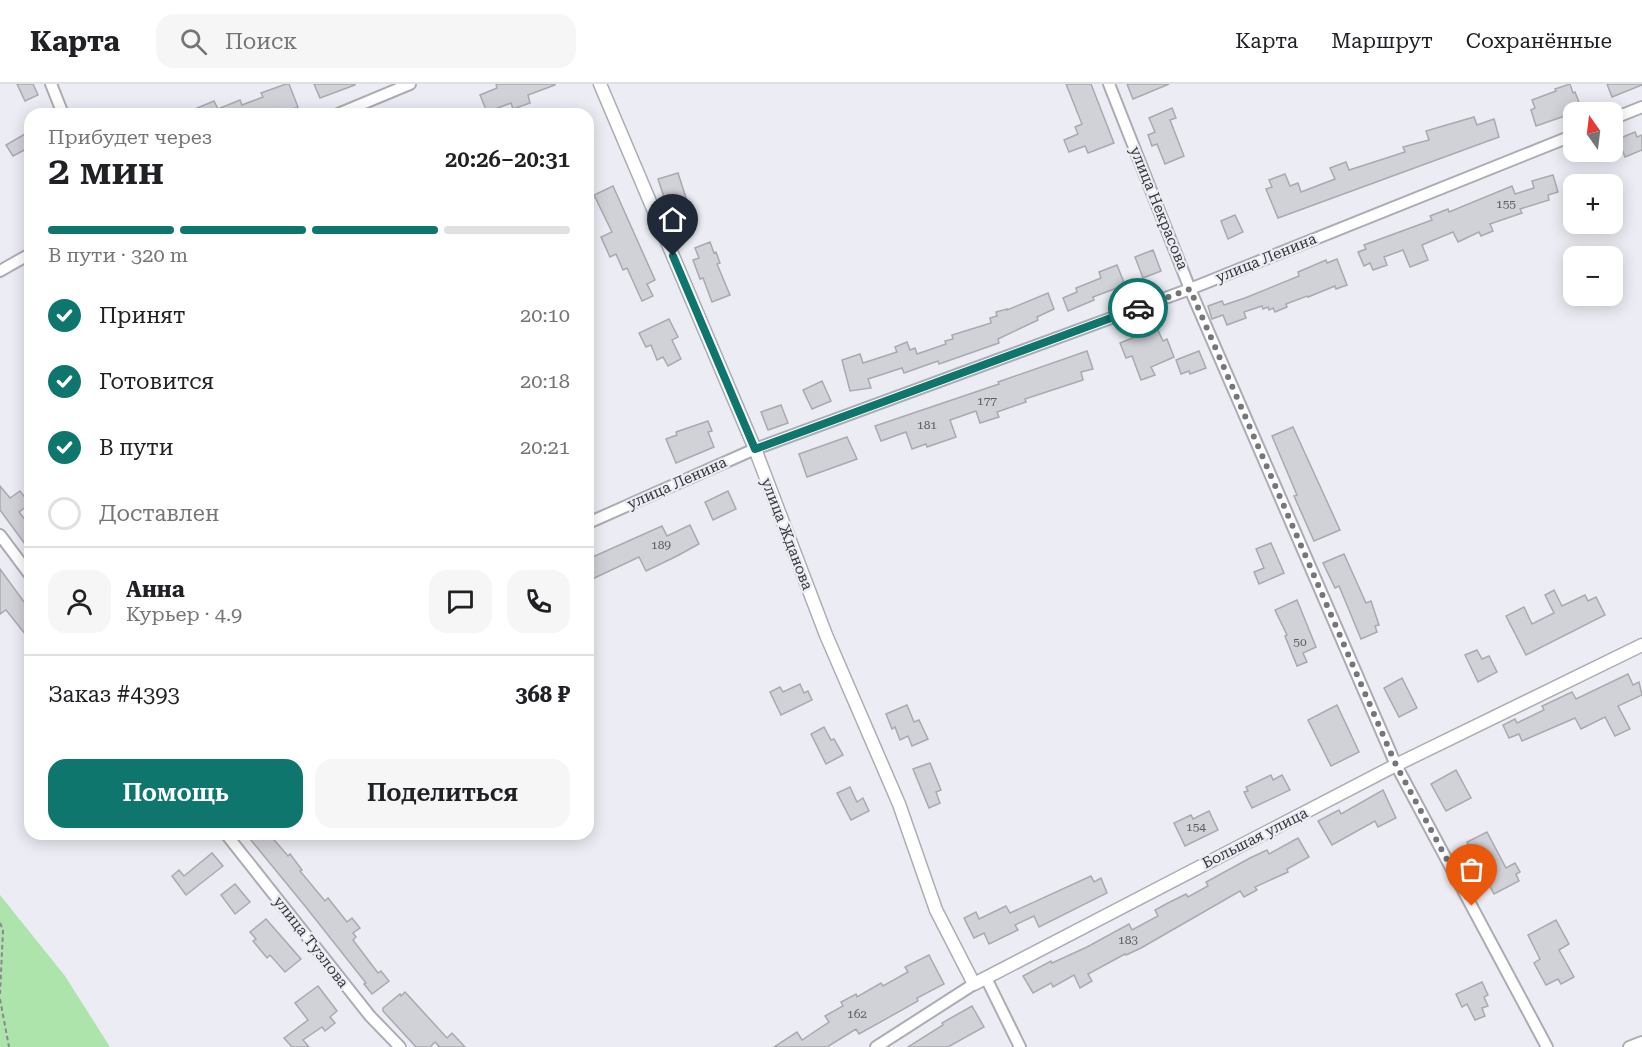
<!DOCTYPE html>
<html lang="ru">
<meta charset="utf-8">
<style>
:root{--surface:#fff;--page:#f6f6f6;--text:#202124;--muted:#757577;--line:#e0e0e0;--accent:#0f766e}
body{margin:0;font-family:"Roboto Serif",serif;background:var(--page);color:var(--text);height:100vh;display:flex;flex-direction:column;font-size:22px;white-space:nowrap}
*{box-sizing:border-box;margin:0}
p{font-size:20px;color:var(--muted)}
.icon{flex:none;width:33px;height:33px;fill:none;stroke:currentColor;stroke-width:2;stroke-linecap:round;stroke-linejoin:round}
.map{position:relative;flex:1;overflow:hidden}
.panel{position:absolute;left:24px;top:24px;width:570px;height:732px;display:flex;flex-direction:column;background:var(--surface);border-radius:18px;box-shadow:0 3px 15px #0003}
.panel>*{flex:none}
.needle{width:39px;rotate:346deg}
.tools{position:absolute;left:1563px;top:18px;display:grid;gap:12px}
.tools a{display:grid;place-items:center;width:60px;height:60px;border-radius:12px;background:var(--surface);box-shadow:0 3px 15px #0003;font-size:30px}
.pin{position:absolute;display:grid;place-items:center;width:51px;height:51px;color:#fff;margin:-62px -26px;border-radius:50% 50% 50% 0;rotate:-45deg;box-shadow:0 0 6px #0007}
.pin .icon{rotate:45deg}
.courier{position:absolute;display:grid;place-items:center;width:60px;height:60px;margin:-30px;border:4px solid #0f766e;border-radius:50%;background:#fff;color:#222;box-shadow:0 2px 8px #0007}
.headline em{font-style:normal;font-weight:600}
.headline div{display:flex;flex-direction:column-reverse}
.headline{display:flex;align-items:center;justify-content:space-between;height:102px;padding:0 24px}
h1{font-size:39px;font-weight:600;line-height:45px}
.bar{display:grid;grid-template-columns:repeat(4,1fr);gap:9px 6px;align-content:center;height:72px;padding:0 24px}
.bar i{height:8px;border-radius:4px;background:var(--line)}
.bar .selected{background:var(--accent)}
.bar p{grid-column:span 4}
.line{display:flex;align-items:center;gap:15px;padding:0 24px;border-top:2px solid var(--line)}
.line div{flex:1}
.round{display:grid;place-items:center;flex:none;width:63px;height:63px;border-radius:18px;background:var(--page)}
ol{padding:0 24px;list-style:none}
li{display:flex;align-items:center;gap:18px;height:66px}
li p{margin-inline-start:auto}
li .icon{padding:6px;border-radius:50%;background:var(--accent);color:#fff;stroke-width:4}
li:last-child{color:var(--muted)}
li i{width:33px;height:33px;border:3px solid var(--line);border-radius:50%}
.primary-button{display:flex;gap:12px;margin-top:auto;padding:12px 24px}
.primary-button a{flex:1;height:69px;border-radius:18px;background:var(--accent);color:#fff;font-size:24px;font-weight:600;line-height:69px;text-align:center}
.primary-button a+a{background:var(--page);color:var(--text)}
header{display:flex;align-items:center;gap:36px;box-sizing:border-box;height:84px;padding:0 30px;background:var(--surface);border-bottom:2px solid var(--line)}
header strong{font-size:28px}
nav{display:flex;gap:33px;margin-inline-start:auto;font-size:21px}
.search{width:420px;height:54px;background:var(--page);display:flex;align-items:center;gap:15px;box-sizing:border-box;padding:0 21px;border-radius:18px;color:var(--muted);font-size:22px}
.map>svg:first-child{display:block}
</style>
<header>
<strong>Карта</strong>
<div class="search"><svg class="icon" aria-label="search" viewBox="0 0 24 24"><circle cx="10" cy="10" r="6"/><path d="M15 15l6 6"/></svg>Поиск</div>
<nav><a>Карта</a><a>Маршрут</a><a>Сохранённые</a></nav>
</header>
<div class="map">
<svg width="1642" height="963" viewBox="0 0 1642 963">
<rect width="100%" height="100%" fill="#ecedf4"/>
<path fill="#ade4ab" d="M0 811 65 892 110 963H0Z"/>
<g fill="#d1d1d8" stroke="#a9a9b0" stroke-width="1.5">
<path d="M17 0H33L38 11 25 17Z"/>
<path d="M286 0H289L298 23 281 30H183L214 17 218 25 240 16 242 21 263 13 261 9Z"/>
<path d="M314 0H355V1L320 14Z"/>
<path d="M496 0H555V1L528 11 530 19 513 25 511 19 487 28 480 11 497 4Z"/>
<path d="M1066 0H1091L1114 59 1088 69 1085 62 1069 68 1064 56 1078 50 1075 43 1082 40Z"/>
<path d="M1127 0H1169L1133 15Z"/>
<path d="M1570 0 1573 9 1575 8 1582 26 1536 42 1531 26 1535 24 1532 16 1556 7 1555 5Z"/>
<path d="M1607 0H1642V1L1612 13Z"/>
<path d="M1172 24 1176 34 1170 36 1184 72 1165 80 1157 60 1152 62 1148 51 1155 48 1149 34Z"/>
<path d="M1474 33 1477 41 1494 35 1499 53 1278 134 1266 105 1272 103 1269 96 1285 90 1290 102 1298 99 1301 108 1335 95 1330 84 1346 78 1349 86 1405 68 1403 63 1429 56 1426 47Z"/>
<path d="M30 47V63L13 72 6 61Z"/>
<path d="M1635 48 1637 53 1642 51V66L1625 73 1618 55Z"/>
<path d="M678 89 688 120 691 119 697 135 680 142 669 111 664 113 658 95Z"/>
<path d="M1553 91 1558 108 1548 111 1549 116 1520 125 1522 129 1490 140 1493 147 1481 152 1479 148 1458 158 1453 148 1422 161 1428 176 1410 183 1403 166 1384 173 1387 181 1373 186 1370 179 1364 182 1358 168 1366 165 1364 161 1432 136 1430 132 1448 125 1449 128 1512 102 1515 110 1534 104 1532 97Z"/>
<path d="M613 102 655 196 647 200 653 212 642 217 627 184 623 186 616 170 610 173 601 153 612 148 594 111Z"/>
<path d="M1235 131 1243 148 1228 155 1221 137Z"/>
<path d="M710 158 714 169 716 168 720 179 717 180 730 211 712 218 703 194 700 195 693 176 699 174 695 164Z"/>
<path d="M1153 166 1161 187 1143 194 1135 173Z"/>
<path d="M1337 175 1347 201 1336 205 1335 202 1308 213 1307 212 1286 220 1287 223 1275 228 1273 224 1269 226 1268 223 1263 225 1262 222 1244 228 1246 234 1227 241 1223 231 1212 235 1208 222 1222 217 1224 221 1245 214 1299 192 1298 188 1326 176 1327 179Z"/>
<path d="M1117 181 1125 201 1093 213 1094 216 1068 227 1063 214 1077 208 1076 204 1101 194 1099 188Z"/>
<path d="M1048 209 1054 225 1037 233 1038 236 998 255 999 259 939 280 938 277 904 289 902 284 868 295 871 304 850 307 842 276 860 270 863 279 897 268 895 263 907 258 910 266 915 264 917 270 946 260 945 257 953 255 952 251 991 239 990 234 997 232 996 228 1007 225V226Z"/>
<path d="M669 235 678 253 672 256 681 275 668 282 663 273 657 276 651 261 646 263 639 249Z"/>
<path d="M1157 244 1163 257 1167 255 1174 273 1151 283 1155 291 1141 296 1132 272 1126 274 1120 259Z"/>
<path d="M1087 267 1093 285 1081 288 1083 296 1025 315 1026 318 997 328 999 333 980 339 976 327 950 336 956 353 927 363 926 360 912 365 906 348 881 357 875 342 999 300 998 298Z"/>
<path d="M1199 267 1206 284 1190 290 1189 287 1181 290 1176 276Z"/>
<path d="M822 297 831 317 812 325 803 306Z"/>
<path d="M781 321 788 339 768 346 761 328Z"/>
<path d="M708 337 712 347 708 348 714 363 676 379 666 355 677 351 676 348Z"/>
<path d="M1293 343 1340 446 1314 457 1294 412 1297 411 1272 352Z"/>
<path d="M847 353 857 375 807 393 799 370Z"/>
<path d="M0 402 10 414 20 407 30 420 19 428 30 442V467L0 426Z"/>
<path d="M728 407 736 425 713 436 705 418Z"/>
<path d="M690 441 699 460 677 472 646 487 639 473 588 497V475L662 442 667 452Z"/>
<path d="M1271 459 1284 489 1259 500 1254 488 1264 484 1256 465Z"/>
<path d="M1344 470 1366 519 1371 517 1379 541 1375 542 1377 548 1361 555 1339 502 1335 504 1323 479Z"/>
<path d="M0 485 24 518 30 513V556L6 526 0 530Z"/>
<path d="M1554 506 1562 522 1585 511 1588 517 1596 513 1605 531 1526 571 1506 532 1524 523 1532 540 1554 529 1545 511Z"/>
<path d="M1297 516 1316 563 1303 569 1307 578 1297 582 1285 552 1287 551 1275 526Z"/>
<path d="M1477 566 1482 575 1489 572 1497 588 1478 598 1465 571Z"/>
<path d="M1628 590 1633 601 1639 598 1642 611 1618 622 1630 645 1615 652 1605 633 1581 645 1575 634 1522 657 1519 650 1509 654 1503 641 1515 635 1517 639 1544 626 1542 622 1572 608 1576 615Z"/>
<path d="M1402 594 1417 624 1399 633 1384 604Z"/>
<path d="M800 600 804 609 808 607 812 616 781 631 770 608 780 603 783 608Z"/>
<path d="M907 621 914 638 919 636 928 655 912 662 908 652 900 656 895 643 892 645 886 630Z"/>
<path d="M1337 621 1359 668 1331 682 1308 636Z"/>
<path d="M824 643 831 656 834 655 843 671 826 680 811 650Z"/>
<path d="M930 679 941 706 936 708 940 719 929 724 913 685Z"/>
<path d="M1456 686 1471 714 1446 727 1431 700Z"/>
<path d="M1271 691 1273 696 1282 691 1290 706 1252 724 1244 708 1248 707 1246 703Z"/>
<path d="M850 703 857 718 863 714 869 727 851 736 837 709Z"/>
<path d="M1383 706 1396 734 1378 743 1375 737 1332 761 1318 737 1339 726 1341 730Z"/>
<path d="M1209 727 1218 746 1185 762 1174 739 1191 731 1193 735Z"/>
<path d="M1487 748 1506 784 1515 779 1520 788 1516 790 1519 797 1494 810 1467 758Z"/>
<path d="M246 750H269L288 772 290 770 302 786 300 787 325 817 328 814 347 838 352 834 360 844 353 849 356 853 353 856 378 889 381 887 389 897 372 910 364 900 366 899 305 822Z"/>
<path d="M1298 754 1309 773 1287 785 1288 788 1255 803 1257 806 1244 813 1240 807 1141 864 1126 871 1125 870 1088 890 1092 897 1080 904 1074 891 1053 903 1051 899 1033 909 1023 892 1051 877 1052 879 1087 863 1129 840 1132 846 1158 832 1155 826 1168 819 1186 810 1188 813 1208 802 1206 798 1250 774 1267 766 1269 770Z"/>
<path d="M212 769 223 782 186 811 172 792 179 786 184 792Z"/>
<path d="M1091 792 1094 798 1101 794 1107 809 1039 843 1034 832 1015 841 1018 846 989 860 984 849 974 854 964 834 976 828 979 835 1006 822 1010 829Z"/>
<path d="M235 800 250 818 235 830 221 811Z"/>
<path d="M266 835 301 875 285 888 270 871 267 874 253 857 256 855 250 848Z"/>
<path d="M1556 836 1569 860 1559 866 1574 893 1561 900 1558 895 1546 901 1534 879 1540 875 1528 851Z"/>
<path d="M929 871 944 900 917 914 918 917 859 950 856 945 827 963H774L797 948 802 956 829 938 825 932 843 922 841 918 856 910 857 913 881 899 883 902 908 888 905 883Z"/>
<path d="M1482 898 1488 911 1484 913 1488 922 1482 924 1485 932 1475 936 1467 920 1462 923 1456 910Z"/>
<path d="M318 902 337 927 330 933 335 939 325 947 322 943 303 956 309 963H292L284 954 308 936 295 919Z"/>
<path d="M405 908 447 954 452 949 465 963H438L439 962 435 958 430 963H416L383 927V924L400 910 401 912Z"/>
<path d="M972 922 984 943 948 963H908L943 941 942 939Z"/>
</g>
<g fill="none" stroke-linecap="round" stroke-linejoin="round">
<defs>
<g id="minor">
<path d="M51 0 63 30"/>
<path d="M1109 0 1190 205 1396 681 1547 963"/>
<path d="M338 30 410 0"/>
<path d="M1612 35 1642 23"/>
<path d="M0 187 30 170"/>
<path d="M588 439 755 365 1190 205 1574 51"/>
<path d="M0 451 30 491"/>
<path d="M226 750 370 932 400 963"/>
<path d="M986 894 1020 963"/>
<path d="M876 963 974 900"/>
<path d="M1629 963 1642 958"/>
</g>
<path id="tertiary" d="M600 0 755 365 826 551 899 720 936 826 974 900 1396 681 1642 561"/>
</defs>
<use href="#minor" stroke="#acadb4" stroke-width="14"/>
<use href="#tertiary" stroke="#acadb4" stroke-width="15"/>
<g stroke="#89898e" stroke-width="2" stroke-dasharray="4.5 3" stroke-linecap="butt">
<path d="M0 839 3 846 0 910"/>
<path d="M0 915 9 963"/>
</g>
<use href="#minor" stroke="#fff" stroke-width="10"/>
<use href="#tertiary" stroke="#fff" stroke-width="12"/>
</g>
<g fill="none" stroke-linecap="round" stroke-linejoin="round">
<path stroke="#76767a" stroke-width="6" stroke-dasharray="0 10.8" d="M1138 224 1190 205 1396 681 1472 822"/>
<path stroke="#0f766e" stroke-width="8" d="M673 172 755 365 1138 224"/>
</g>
<g text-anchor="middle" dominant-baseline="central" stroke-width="4.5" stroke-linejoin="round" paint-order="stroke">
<g font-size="12" fill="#5d5d61">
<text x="1506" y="120">155</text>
<text x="987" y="317">177</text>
<text x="927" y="341">181</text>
<text x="661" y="461">189</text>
<text x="1300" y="558">50</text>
<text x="1196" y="743">154</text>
<text x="1128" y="856">183</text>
<text x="857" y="930">162</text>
</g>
<g font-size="15" fill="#363639" stroke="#ecedf4">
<text transform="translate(1159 124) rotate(68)">улица Некрасова</text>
<text transform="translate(1266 174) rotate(-22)">улица Ленина</text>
<text transform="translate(677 399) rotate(-24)">улица Ленина</text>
<text transform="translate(787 450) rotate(69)">улица Жданова</text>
<text transform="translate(1255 754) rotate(-27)">Большая улица</text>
<text transform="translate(311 858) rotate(52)">улица Тузлова</text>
</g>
</g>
</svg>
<div class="tools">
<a><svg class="needle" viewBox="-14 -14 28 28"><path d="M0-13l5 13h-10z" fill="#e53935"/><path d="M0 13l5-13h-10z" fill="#757577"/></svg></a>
<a>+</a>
<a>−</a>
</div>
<div class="pin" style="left:1472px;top:822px;background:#ea580c"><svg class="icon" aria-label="bag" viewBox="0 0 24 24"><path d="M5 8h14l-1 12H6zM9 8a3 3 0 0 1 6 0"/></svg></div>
<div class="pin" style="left:673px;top:172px;background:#1f2937"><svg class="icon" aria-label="home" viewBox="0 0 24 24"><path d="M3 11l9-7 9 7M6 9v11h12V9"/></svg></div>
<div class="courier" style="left:1138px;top:224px"><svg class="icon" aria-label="car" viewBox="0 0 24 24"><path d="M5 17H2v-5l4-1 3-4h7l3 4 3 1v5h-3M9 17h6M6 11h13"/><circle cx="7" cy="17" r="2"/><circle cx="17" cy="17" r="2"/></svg></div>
<section class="panel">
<div class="headline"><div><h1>2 мин</h1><p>Прибудет через</p></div><em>20:26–20:31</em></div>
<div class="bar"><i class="selected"></i><i class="selected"></i><i class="selected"></i><i></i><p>В пути · 320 m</p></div>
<ol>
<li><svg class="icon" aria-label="check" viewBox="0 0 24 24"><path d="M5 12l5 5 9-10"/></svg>Принят<p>20:10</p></li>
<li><svg class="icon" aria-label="check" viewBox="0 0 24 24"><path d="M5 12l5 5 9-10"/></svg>Готовится<p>20:18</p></li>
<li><svg class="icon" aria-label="check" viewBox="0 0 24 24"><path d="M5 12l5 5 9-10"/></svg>В пути<p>20:21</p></li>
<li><i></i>Доставлен</li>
</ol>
<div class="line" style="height:108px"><a class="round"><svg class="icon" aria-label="person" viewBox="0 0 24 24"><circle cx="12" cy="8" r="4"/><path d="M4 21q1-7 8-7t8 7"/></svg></a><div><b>Анна</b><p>Курьер · 4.9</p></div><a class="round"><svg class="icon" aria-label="chat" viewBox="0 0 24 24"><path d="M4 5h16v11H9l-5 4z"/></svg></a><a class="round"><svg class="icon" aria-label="phone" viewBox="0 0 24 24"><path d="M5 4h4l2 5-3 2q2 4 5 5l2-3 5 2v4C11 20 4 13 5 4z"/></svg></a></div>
<div class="line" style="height:78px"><div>Заказ #4393</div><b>368 ₽</b></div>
<div class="primary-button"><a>Помощь</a><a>Поделиться</a></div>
</section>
</div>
